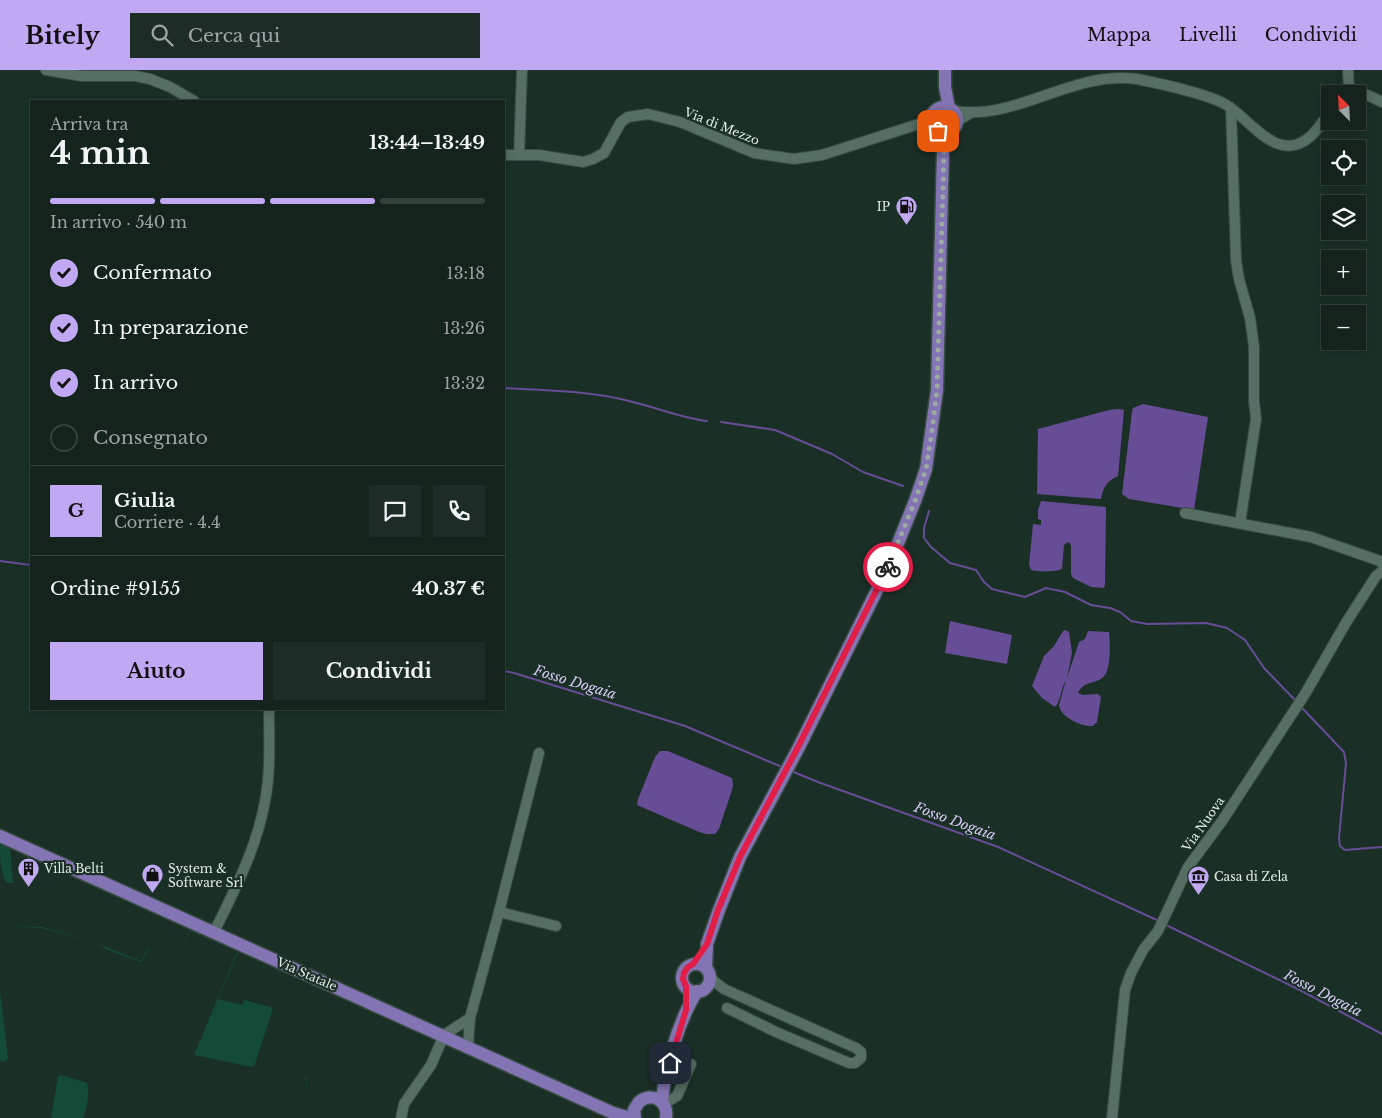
<!DOCTYPE html>
<html lang="it">
<meta charset="utf-8">
<style>
:root{--surface:#14241d;--page:#1d2c26;--text:#f1f3f6;--muted:#9da4a4;--line:#33413b;--accent:#c1a8f3}
body{margin:0;font-family:"Libre Baskerville",serif;background:var(--page);color:var(--text);height:100vh;display:flex;flex-direction:column;font-size:19px;white-space:nowrap}
*{box-sizing:border-box;margin:0}
p{font-size:16px;color:var(--muted)}
.icon{flex:none;width:28px;height:28px;fill:none;stroke:currentColor;stroke-width:2;stroke-linecap:round;stroke-linejoin:round}
.map{position:relative;flex:1;overflow:hidden}
.side{position:absolute;left:30px;top:30px;width:475px;height:610px;display:flex;flex-direction:column;background:var(--surface);border-radius:0px;box-shadow:0 2px 12px #0003,0 0 0 1px var(--line)}
.side>*{flex:none}
.needle{width:32px;rotate:336deg}
.controls{position:absolute;left:1321px;top:15px;display:grid;gap:10px}
.controls a{display:grid;place-items:center;width:45px;height:45px;border-radius:0px;background:var(--surface);box-shadow:0 2px 12px #0003,0 0 0 1px var(--line);font-size:25px}
.pin{position:absolute;display:grid;place-items:center;width:42px;height:42px;color:#fff;margin:-21px;border-radius:10px;box-shadow:0 2px 8px #0006}
.courier{position:absolute;display:grid;place-items:center;width:50px;height:50px;margin:-25px;border:4px solid #e11d48;border-radius:50%;background:#fff;color:#222;box-shadow:0 1px 6px #0007}
.overview em{font-style:normal;font-weight:800}
.overview div{display:flex;flex-direction:column-reverse}
.overview{display:flex;align-items:center;justify-content:space-between;height:85px;padding:0 20px}
h1{font-size:32px;font-weight:800;line-height:38px}
.bar{display:grid;grid-template-columns:repeat(4,1fr);gap:8px 5px;align-content:center;height:60px;padding:0 20px}
.bar i{height:6px;border-radius:4px;background:var(--line)}
.bar .selected{background:var(--accent)}
.bar p{grid-column:span 4}
.line{display:flex;align-items:center;gap:12px;padding:0 20px;border-top:1px solid var(--line)}
.line div{flex:1}
.round{display:grid;place-items:center;flex:none;width:52px;height:52px;border-radius:0px;background:var(--page)}
ol{padding:0 20px;list-style:none}
li{display:flex;align-items:center;gap:15px;height:55px}
li p{margin-inline-start:auto}
li .icon{padding:5px;border-radius:50%;background:var(--accent);color:#111;stroke-width:4}
li:last-child{color:var(--muted)}
li i{width:28px;height:28px;border:2px solid var(--line);border-radius:50%}
.action{display:flex;gap:10px;margin-top:auto;padding:10px 20px}
.action a{flex:1;height:58px;border-radius:0px;background:var(--accent);color:#111;font-size:20px;font-weight:800;line-height:58px;text-align:center}
.action a+a{background:var(--page);color:var(--text)}
header{display:flex;align-items:center;gap:30px;box-sizing:border-box;height:70px;padding:0 25px;background:var(--accent);color:#111}
header strong{font-size:24px}
nav{display:flex;gap:28px;margin-inline-start:auto;font-size:18px}
.search{width:350px;height:45px;background:var(--page);display:flex;align-items:center;gap:12px;box-sizing:border-box;padding:0 18px;border-radius:0px;color:var(--muted);font-size:19px}
.map>svg:first-child{display:block}
</style>
<header>
<strong>Bitely</strong>
<div class="search"><svg class="icon" aria-label="search" viewBox="0 0 24 24"><circle cx="10" cy="10" r="6"/><path d="M15 15l6 6"/></svg>Cerca qui</div>
<nav><a>Mappa</a><a>Livelli</a><a>Condividi</a></nav>
</header>
<div class="map">
<svg width="1382" height="1048" viewBox="0 0 1382 1048">
<rect width="100%" height="100%" fill="#1a3027"/>
<g fill="#144b38">
<path d="M0 773 10 778 13 813H7C0 804 0 785 0 773Z"/>
<path d="M0 856 42 857 99 874 141 891 147 880 173 892 190 860 239 880 218 929 242 935 244 930 273 938 255 994 305 1007 307 1009 305 1048 307 1014 305 1007 255 994 252 997 194 985 238 880 190 861 173 892 148 880 141 892 108 880 99 874 42 858Z"/>
<path d="M0 921 8 989 4 992 0 991Z"/>
<path d="M61 1005 87 1013C90 1023 87 1038 83 1048H51L58 1006Z"/>
</g>
<g fill="#674c96">
<path d="M1143 334 1208 347 1194 440 1129 429 1122 424 1132 342 1133 338Z"/>
<path d="M1118 339 1124 340 1118 406C1107 411 1103 417 1101 429L1037 424 1038 359 1109 340Z"/>
<path d="M1041 431 1106 437 1105 514 1104 518 1091 517 1073 508 1071 504V475L1068 472 1064 475 1062 499C1056 502 1037 502 1031 500L1029 495 1033 454 1041 455V450L1038 449V440Z"/>
<path d="M950 551 1012 565 1007 594 945 583Z"/>
<path d="M1065 560 1069 562 1072 583 1067 608 1079 572 1085 569 1088 561 1109 562C1110 573 1112 603 1101 609 1092 614 1083 612 1078 623L1083 625 1098 624 1101 627 1097 652 1093 656C1082 657 1060 647 1059 635L1066 610C1061 618 1061 631 1055 637L1042 628 1032 616 1044 586 1054 576 1063 561Z"/>
<path d="M660 681H668L732 708 733 715 732 720 719 759 715 764H707L699 762 637 735 638 729 655 687Z"/>
</g>
<g fill="none" stroke-linecap="round" stroke-linejoin="round">
<g stroke="#674c96" stroke-width="2">
<path d="M504 318C545 320 589 321 629 331 656 337 680 348 707 351"/>
<path d="M721 352 775 360 832 384 863 402 903 416"/>
<path d="M929 441 924 458V468L931 477 950 493 976 500 984 512 992 519 1025 527 1046 518 1065 522 1091 535 1110 538 1120 542 1131 551 1147 554 1206 553 1227 558 1245 570 1264 598 1295 630"/>
<path d="M0 491 31 495"/>
<path d="M504 601 514 603 685 656 782 697"/>
<path d="M1302 638 1344 682 1346 693 1339 768 1340 776 1345 780 1382 777"/>
<path d="M791 701 818 712 998 777 1159 851"/>
<path d="M1166 855 1300 920 1382 964"/>
</g>
<defs>
<g id="minor">
<path d="M46 0 82 6H135L150 9 170 17 194 31"/>
<path d="M1348 0 1349 23"/>
<path d="M1347 24C1360 19 1371 27 1382 32"/>
<path d="M1231 39 1236 190 1239 209 1250 248 1254 277V331L1256 349 1240 453"/>
<path d="M954 41C1018 51 1072 0 1137 9 1162 14 1204 23 1225 34 1251 49 1277 96 1311 66 1318 59 1324 50 1330 42"/>
<path d="M956 52 969 44"/>
<path d="M504 85H539L583 92 593 89 604 83 621 52 628 47 648 44 680 52 754 83 794 89 822 85 919 54 931 48"/>
<path d="M519 85 522 0"/>
<path d="M1185 443 1311 467 1380 491 1382 494"/>
<path d="M499 842 556 856"/>
<path d="M214 862C235 820 257 777 265 731 271 701 269 669 269 639"/>
<path d="M710 908 724 919 856 978 861 982V988L855 993H849L776 962 727 938"/>
<path d="M468 976 470 948 499 842 539 683"/>
<path d="M664 1034 677 1026 691 994"/>
<path d="M401 1048 404 1034 431 995 444 965 470 948"/>
<path d="M1112 1048 1125 920 1131 903 1143 880 1158 861 1188 797 1222 751 1305 624 1347 551 1376 506 1382 501"/>
</g>
<g id="major">
<path d="M945 0V17L949 38"/>
<circle cx="944" cy="50" r="13"/>
<path d="M0 766 613 1043 631 1048"/>
<circle cx="696" cy="908" r="14"/>
<path d="M706 898 707 874 719 840 740 787 799 677 888 498 915 431 926 399 937 320 943 82 950 61"/>
<path d="M662 1031C665 997 679 950 697 921"/>
<path d="M635 1048 634 1040 639 1032C652 1021 669 1031 666 1048"/>
</g>
</defs>
<use href="#minor" stroke="#384b44" stroke-width="12"/>
<use href="#major" stroke="#384b44" stroke-width="15"/>
<use href="#minor" stroke="#566e63" stroke-width="10"/>
<use href="#major" stroke="#8375b3" stroke-width="12"/>
</g>
<g fill="none" stroke-linecap="round" stroke-linejoin="round">
<path stroke="#9baba4" stroke-width="5" stroke-dasharray="0 9" d="M888 497 915 431 926 399 931 368 937 320 944 82 938 61"/>
<path stroke="#e11d48" stroke-width="6" d="M670 993 686 940V916L683 909 684 903 688 897 693 894 707 874 718 840 740 787 798 677 888 497"/>
</g>
<defs>
<symbol id="fuel-pin" viewBox="-11 -11 22 30"><path d="M0 17L-7.5 6A9.5 9.5 0 1 1 7.5 6Z" fill="#c1a8f3" stroke="#1a3027"/><path d="M-5.5-6h7V0h2V4h1.3V-2.5L3-4.5l.8-.8L6-3V5H2.5V1h-1V6h-7ZM-4.2-4.7v3.2H.2V-4.7Z" fill="#111"/></symbol>
<symbol id="building-pin" viewBox="-11 -11 22 30"><path d="M0 17L-7.5 6A9.5 9.5 0 1 1 7.5 6Z" fill="#c1a8f3" stroke="#1a3027"/><path d="M-4-6H4V6H1V3H-1V6H-4ZM-2.5-4.3h1.7v1.8h-1.7ZM.8-4.3h1.7v1.8H.8ZM-2.5-1h1.7V.8h-1.7ZM.8-1h1.7V.8H.8Z" fill="#111"/></symbol>
<symbol id="shop-pin" viewBox="-11 -11 22 30"><path d="M0 17L-7.5 6A9.5 9.5 0 1 1 7.5 6Z" fill="#c1a8f3" stroke="#1a3027"/><path d="M-5-2.5h2.3a2.7 3.5 0 0 1 5.4 0H5L5.5 6h-11ZM-1.5-2.5h3a1.5 2.3 0 0 0-3 0Z" fill="#111"/></symbol>
<symbol id="museum-pin" viewBox="-11 -11 22 30"><path d="M0 17L-7.5 6A9.5 9.5 0 1 1 7.5 6Z" fill="#c1a8f3" stroke="#1a3027"/><path d="M0-6L6-3V-2H-6V-3ZM-5-1h2V3h-2ZM-1-1h2V3h-2ZM3-1h2V3H3ZM-6 4H6V6H-6Z" fill="#111"/></symbol>
</defs>
<g fill-rule="evenodd">
<use href="#fuel-pin" x="894" y="124" width="25" height="34"/>
<use href="#building-pin" x="16" y="786" width="25" height="34"/>
<use href="#shop-pin" x="140" y="792" width="25" height="34"/>
<use href="#museum-pin" x="1186" y="794" width="25" height="34"/>
</g>
<g text-anchor="middle" dominant-baseline="central" stroke-width="4.5" stroke-linejoin="round" paint-order="stroke">
<g font-size="12" fill="#e0ede7" stroke="#1a3027">
<text transform="translate(722 56) rotate(22)">Via di Mezzo</text>
<text transform="translate(1203 754) rotate(-55)">Via Nuova</text>
<text transform="translate(307 904) rotate(24)">Via Statale</text>
</g>
<g font-size="12" fill="#e0ede7" stroke="#1a3027" text-anchor="start">
<text x="890" y="136" text-anchor="end">IP</text>
<text x="44" y="798">Villa Belti</text>
<text x="168" y="798">System &amp;<tspan x="168" dy="14">Software Srl</tspan></text>
<text x="1214" y="806">Casa di Zela</text>
</g>
<g font-size="14" font-style="italic" fill="#d7caf4" stroke="#1a3027">
<text transform="translate(575 612) rotate(17)">Fosso Dogaia</text>
<text transform="translate(955 751) rotate(20)">Fosso Dogaia</text>
<text transform="translate(1323 923) rotate(27)">Fosso Dogaia</text>
</g>
</g>
</svg>
<div class="controls">
<a><svg class="needle" viewBox="-14 -14 28 28"><path d="M0-13l5 13h-10z" fill="#e53935"/><path d="M0 13l5-13h-10z" fill="#9da4a4"/></svg></a>
<a><svg class="icon" aria-label="locate" viewBox="0 0 24 24"><circle cx="12" cy="12" r="6"/><path d="M12 2v4M12 18v4M2 12h4M18 12h4"/></svg></a>
<a><svg class="icon" aria-label="layers" viewBox="0 0 24 24"><path d="M12 4l9 5-9 5-9-5zM3 14l9 5 9-5"/></svg></a>
<a>+</a>
<a>−</a>
</div>
<div class="pin" style="left:938px;top:61px;background:#ea580c"><svg class="icon" aria-label="bag" viewBox="0 0 24 24"><path d="M5 8h14l-1 12H6zM9 8a3 3 0 0 1 6 0"/></svg></div>
<div class="pin" style="left:670px;top:993px;background:#1f2937"><svg class="icon" aria-label="home" viewBox="0 0 24 24"><path d="M3 11l9-7 9 7M6 9v11h12V9"/></svg></div>
<div class="courier" style="left:888px;top:497px"><svg class="icon" aria-label="bike" viewBox="0 0 24 24"><circle cx="6" cy="16" r="4"/><circle cx="18" cy="16" r="4"/><path d="M6 16l4-8h5l3 8M10 8l3 8H6M13 5h3"/></svg></div>
<section class="side">
<div class="overview"><div><h1>4 min</h1><p>Arriva tra</p></div><em>13:44–13:49</em></div>
<div class="bar"><i class="selected"></i><i class="selected"></i><i class="selected"></i><i></i><p>In arrivo · 540 m</p></div>
<ol>
<li><svg class="icon" aria-label="check" viewBox="0 0 24 24"><path d="M5 12l5 5 9-10"/></svg>Confermato<p>13:18</p></li>
<li><svg class="icon" aria-label="check" viewBox="0 0 24 24"><path d="M5 12l5 5 9-10"/></svg>In preparazione<p>13:26</p></li>
<li><svg class="icon" aria-label="check" viewBox="0 0 24 24"><path d="M5 12l5 5 9-10"/></svg>In arrivo<p>13:32</p></li>
<li><i></i>Consegnato</li>
</ol>
<div class="line" style="height:90px"><b class="round" style="background:var(--accent);color:#111">G</b><div><b>Giulia</b><p>Corriere · 4.4</p></div><a class="round"><svg class="icon" aria-label="chat" viewBox="0 0 24 24"><path d="M4 5h16v11H9l-5 4z"/></svg></a><a class="round"><svg class="icon" aria-label="phone" viewBox="0 0 24 24"><path d="M5 4h4l2 5-3 2q2 4 5 5l2-3 5 2v4C11 20 4 13 5 4z"/></svg></a></div>
<div class="line" style="height:65px"><div>Ordine #9155</div><b>40.37 €</b></div>
<div class="action"><a>Aiuto</a><a>Condividi</a></div>
</section>
</div>
